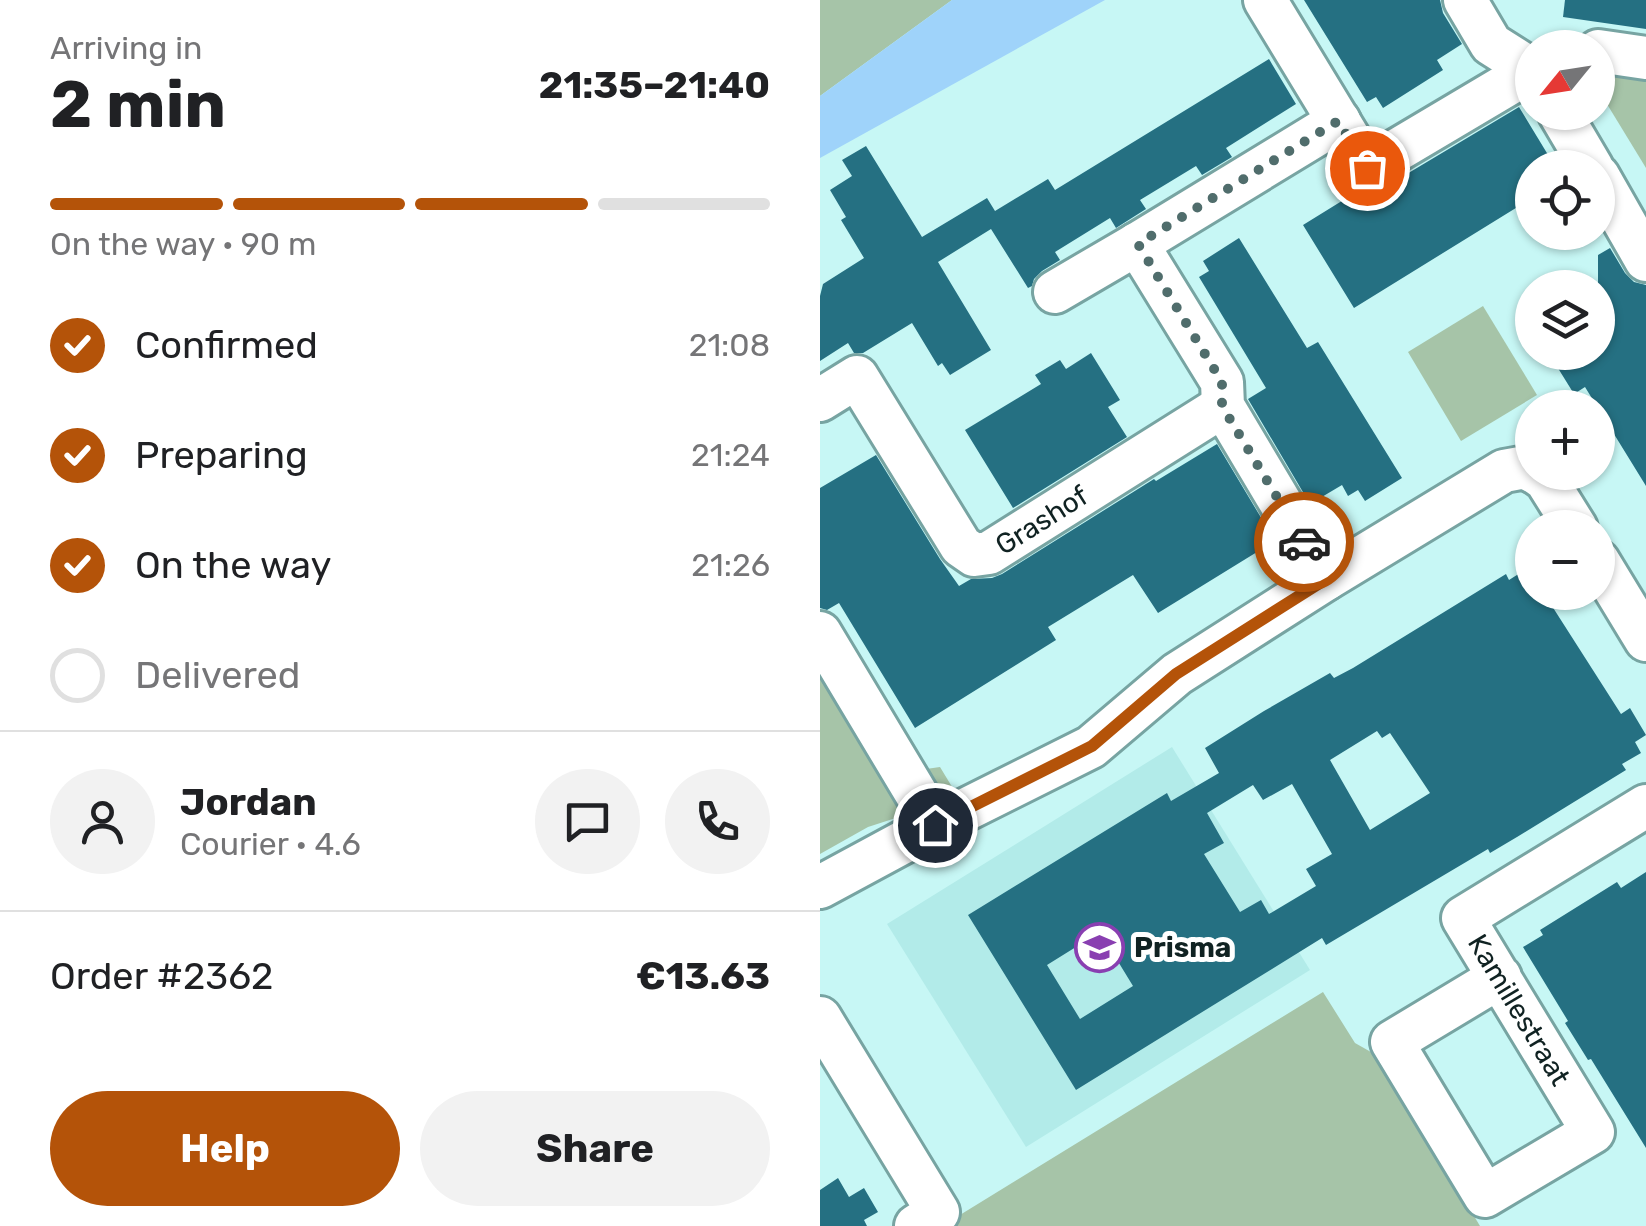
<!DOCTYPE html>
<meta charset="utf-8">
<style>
:root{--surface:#fff;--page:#f2f2f2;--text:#202124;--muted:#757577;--line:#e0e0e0;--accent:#b45309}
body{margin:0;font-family:Rubik,sans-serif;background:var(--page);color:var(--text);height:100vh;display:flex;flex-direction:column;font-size:38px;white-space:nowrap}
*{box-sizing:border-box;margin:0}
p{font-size:32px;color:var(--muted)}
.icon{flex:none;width:55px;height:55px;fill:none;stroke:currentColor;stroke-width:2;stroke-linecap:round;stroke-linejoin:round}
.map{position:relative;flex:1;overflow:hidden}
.side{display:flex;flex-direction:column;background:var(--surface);width:820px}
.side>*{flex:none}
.needle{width:65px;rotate:240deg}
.fabs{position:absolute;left:695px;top:30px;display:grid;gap:20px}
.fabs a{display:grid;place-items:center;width:100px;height:100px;border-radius:50%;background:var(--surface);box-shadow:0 2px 8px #0004;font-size:50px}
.pin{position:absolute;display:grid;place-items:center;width:85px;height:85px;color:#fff;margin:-42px;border:5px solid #fff;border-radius:50%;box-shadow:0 2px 10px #0007}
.courier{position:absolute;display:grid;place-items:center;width:100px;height:100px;margin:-50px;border:8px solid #b45309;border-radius:50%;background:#fff;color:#222;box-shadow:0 2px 12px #0007}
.summary em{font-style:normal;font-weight:700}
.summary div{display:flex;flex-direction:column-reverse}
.summary{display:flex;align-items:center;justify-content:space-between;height:170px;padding:0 50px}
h1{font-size:65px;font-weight:700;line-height:75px}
.bar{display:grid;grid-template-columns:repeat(4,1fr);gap:15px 10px;align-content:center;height:120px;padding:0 50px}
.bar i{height:12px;border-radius:8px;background:var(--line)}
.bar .current{background:var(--accent)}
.bar p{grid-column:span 4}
.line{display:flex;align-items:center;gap:25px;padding:0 50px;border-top:2px solid var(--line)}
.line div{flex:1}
.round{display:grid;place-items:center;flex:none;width:105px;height:105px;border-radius:52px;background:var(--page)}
ol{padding:0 50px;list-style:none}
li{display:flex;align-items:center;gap:30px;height:110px}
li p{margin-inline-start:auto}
li .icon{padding:10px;border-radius:50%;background:var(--accent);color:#fff;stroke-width:4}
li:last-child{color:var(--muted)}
li i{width:55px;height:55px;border:5px solid var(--line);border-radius:50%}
.action{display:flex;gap:20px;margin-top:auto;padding:20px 50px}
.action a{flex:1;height:115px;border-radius:60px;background:var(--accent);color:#fff;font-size:40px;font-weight:700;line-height:115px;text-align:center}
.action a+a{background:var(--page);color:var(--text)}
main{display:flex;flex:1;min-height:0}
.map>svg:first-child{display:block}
</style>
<main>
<section class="side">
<div class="summary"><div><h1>2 min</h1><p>Arriving in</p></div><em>21:35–21:40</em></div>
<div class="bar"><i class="current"></i><i class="current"></i><i class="current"></i><i></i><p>On the way · 90 m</p></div>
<ol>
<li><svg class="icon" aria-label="check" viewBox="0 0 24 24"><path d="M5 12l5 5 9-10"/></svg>Confirmed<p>21:08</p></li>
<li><svg class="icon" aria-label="check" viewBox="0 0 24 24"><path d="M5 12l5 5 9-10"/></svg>Preparing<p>21:24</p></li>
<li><svg class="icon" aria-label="check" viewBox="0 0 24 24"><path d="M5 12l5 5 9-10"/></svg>On the way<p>21:26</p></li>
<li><i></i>Delivered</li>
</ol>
<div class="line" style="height:180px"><a class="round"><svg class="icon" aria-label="person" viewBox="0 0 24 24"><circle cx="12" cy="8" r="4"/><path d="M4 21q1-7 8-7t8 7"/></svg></a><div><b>Jordan</b><p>Courier · 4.6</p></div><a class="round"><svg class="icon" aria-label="chat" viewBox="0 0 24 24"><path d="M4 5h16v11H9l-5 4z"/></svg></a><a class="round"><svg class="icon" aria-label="phone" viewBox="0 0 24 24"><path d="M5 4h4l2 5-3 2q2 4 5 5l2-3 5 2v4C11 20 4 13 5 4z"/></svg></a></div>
<div class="line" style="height:130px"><div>Order #2362</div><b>€13.63</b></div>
<div class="action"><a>Help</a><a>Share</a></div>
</section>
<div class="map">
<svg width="826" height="1226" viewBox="0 0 826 1226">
<rect width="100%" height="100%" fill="#c7f7f5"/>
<path fill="#b2ebe9" d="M352 747 490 970 206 1147 67 924Z"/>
<g fill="#a6c4a8">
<path d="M0 0H132L0 96Z"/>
<path d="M782 65 826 74V168L779 91Z"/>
<path d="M663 306 717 395 641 441 588 352Z"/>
<path d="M0 656 71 774 120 767 137 795 119 804 48 827 0 854Z"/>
<path d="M503 992 535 1043 558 1056 660 1226H122Z"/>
</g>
<path fill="#9fd3fa" d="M132 0H285L0 158V96Z"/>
<g fill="#257082" fill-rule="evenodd">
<path d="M484 0H620L623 13 642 44 617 60 623 70 563 108 556 97 547 102Z"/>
<path d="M745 0H826V29L743 17Z"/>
<path d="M449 59 476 104 406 148 412 157 382 175 376 166 320 200 326 209 296 228 290 218 235 252 240 260 222 271 214 279 212 286 208 288 171 229 118 262 171 350 130 375 122 363 118 366 92 323 43 353H34L28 343 0 361V296L3 284 44 258 21 220 26 217 10 190 32 176 22 160 46 146 102 237 167 198 175 211 228 179 235 190Z"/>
<path d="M699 107 736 168H712V198L534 308 483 225 538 191 548 193 560 190Z"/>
<path d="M419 238 487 348 498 342 582 478 545 501 538 490 528 496 522 485 490 504 428 399 446 388 379 277 389 271 383 261Z"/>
<path d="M790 248 805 273 814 282 826 285V486L765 387 754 394 728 352H778V255Z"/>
<path d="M271 353 300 400 288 407 307 437 193 508 145 430 221 384 215 375 240 360 246 369Z"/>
<path d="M397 444 455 541 338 613 313 575 228 627 236 640 95 728 19 603 7 610 0 608V488L56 455 120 559 139 586 151 579 172 578 182 574 334 479 336 481Z"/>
<path d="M708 568 712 576V592H723L801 714 810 708 826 735 815 742 821 753 802 764 806 770 697 837 670 853 668 849 506 945 502 938 256 1090 148 915 347 793 351 801 399 773 385 748 444 711 510 673 514 678 533 668 686 574 689 580ZM557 731 562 738 570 733 610 793 550 830 510 760ZM472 784 512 854 486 869 496 886 449 914 441 900 420 912 384 854 404 843 387 813 433 785 443 800ZM280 932 313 986 260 1019 227 965Z"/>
<path d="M826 872V1148L771 1059 768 1060 745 1023 748 1021 703 947 723 935 720 930 797 882 801 888Z"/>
<path d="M18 1178 29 1197 44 1188 58 1212 44 1220 47 1226H0V1190Z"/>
</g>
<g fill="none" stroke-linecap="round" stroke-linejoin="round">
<defs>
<g id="street">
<path d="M445 0 547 168 712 70"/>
<path d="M645 0 671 44 712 70"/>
<path d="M778 51 826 58"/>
<path d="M739 112 772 168"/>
<path d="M778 176 826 260"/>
<path d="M317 244 402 382 403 406 506 579"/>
<path d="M235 292 317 244 519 121"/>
<path id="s1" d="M0 400 37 377 141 546 154 555 169 553 403 406"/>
<path d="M715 472 726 480 756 528"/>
<path d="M778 561 826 640"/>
<path d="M0 633 115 825"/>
<path d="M0 887 115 825 271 747 357 674 506 579 684 471 706 467 712 471"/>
<path d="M680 977 572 1042 665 1196 773 1132 643 918 826 806"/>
<path d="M0 1018 118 1212 96 1226"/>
</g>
</defs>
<use href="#street" stroke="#77a4a2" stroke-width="48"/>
<use href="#street" stroke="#fff" stroke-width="42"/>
</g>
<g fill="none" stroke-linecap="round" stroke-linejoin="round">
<path stroke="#506d6c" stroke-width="10" stroke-dasharray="0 18" d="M484 542 402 406V382L318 244 518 121 547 168"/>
<path stroke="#b45309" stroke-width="12" d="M115 825 272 746 356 674 506 579 484 542"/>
</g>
<defs>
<symbol id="school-ring" viewBox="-11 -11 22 22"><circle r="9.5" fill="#fff" stroke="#893fb1" stroke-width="1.5"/><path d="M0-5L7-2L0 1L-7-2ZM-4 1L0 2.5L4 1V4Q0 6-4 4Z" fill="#893fb1"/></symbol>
</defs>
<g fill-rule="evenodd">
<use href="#school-ring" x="252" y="920" width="55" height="55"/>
</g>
<g text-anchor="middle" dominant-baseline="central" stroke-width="10" stroke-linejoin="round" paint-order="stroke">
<g font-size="28" fill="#102222" stroke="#fff">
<text stroke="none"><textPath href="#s1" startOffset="335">Grashof</textPath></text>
<text transform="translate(699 1010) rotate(59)">Kamillestraat</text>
</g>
<g font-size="28" font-weight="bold" fill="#102222" stroke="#fff" text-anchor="start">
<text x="314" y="947">Prisma</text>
</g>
</g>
</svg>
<div class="fabs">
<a><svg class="needle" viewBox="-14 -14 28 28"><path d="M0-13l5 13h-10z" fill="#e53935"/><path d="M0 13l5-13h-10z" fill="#757577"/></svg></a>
<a><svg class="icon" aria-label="locate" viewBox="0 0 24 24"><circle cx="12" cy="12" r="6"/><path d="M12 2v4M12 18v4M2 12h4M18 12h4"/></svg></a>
<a><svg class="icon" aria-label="layers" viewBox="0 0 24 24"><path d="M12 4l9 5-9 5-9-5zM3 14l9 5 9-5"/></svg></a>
<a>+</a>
<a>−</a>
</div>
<div class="pin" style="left:547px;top:168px;background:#ea580c"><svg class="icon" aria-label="bag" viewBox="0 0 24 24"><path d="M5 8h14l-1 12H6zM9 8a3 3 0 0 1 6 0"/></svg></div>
<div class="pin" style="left:115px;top:825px;background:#1f2937"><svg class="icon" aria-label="home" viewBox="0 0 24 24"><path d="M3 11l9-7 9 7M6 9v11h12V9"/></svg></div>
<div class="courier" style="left:484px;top:542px"><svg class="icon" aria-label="car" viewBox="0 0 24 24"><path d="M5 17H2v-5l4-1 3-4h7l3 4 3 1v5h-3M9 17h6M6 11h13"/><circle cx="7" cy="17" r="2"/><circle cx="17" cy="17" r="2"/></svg></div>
</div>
</main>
